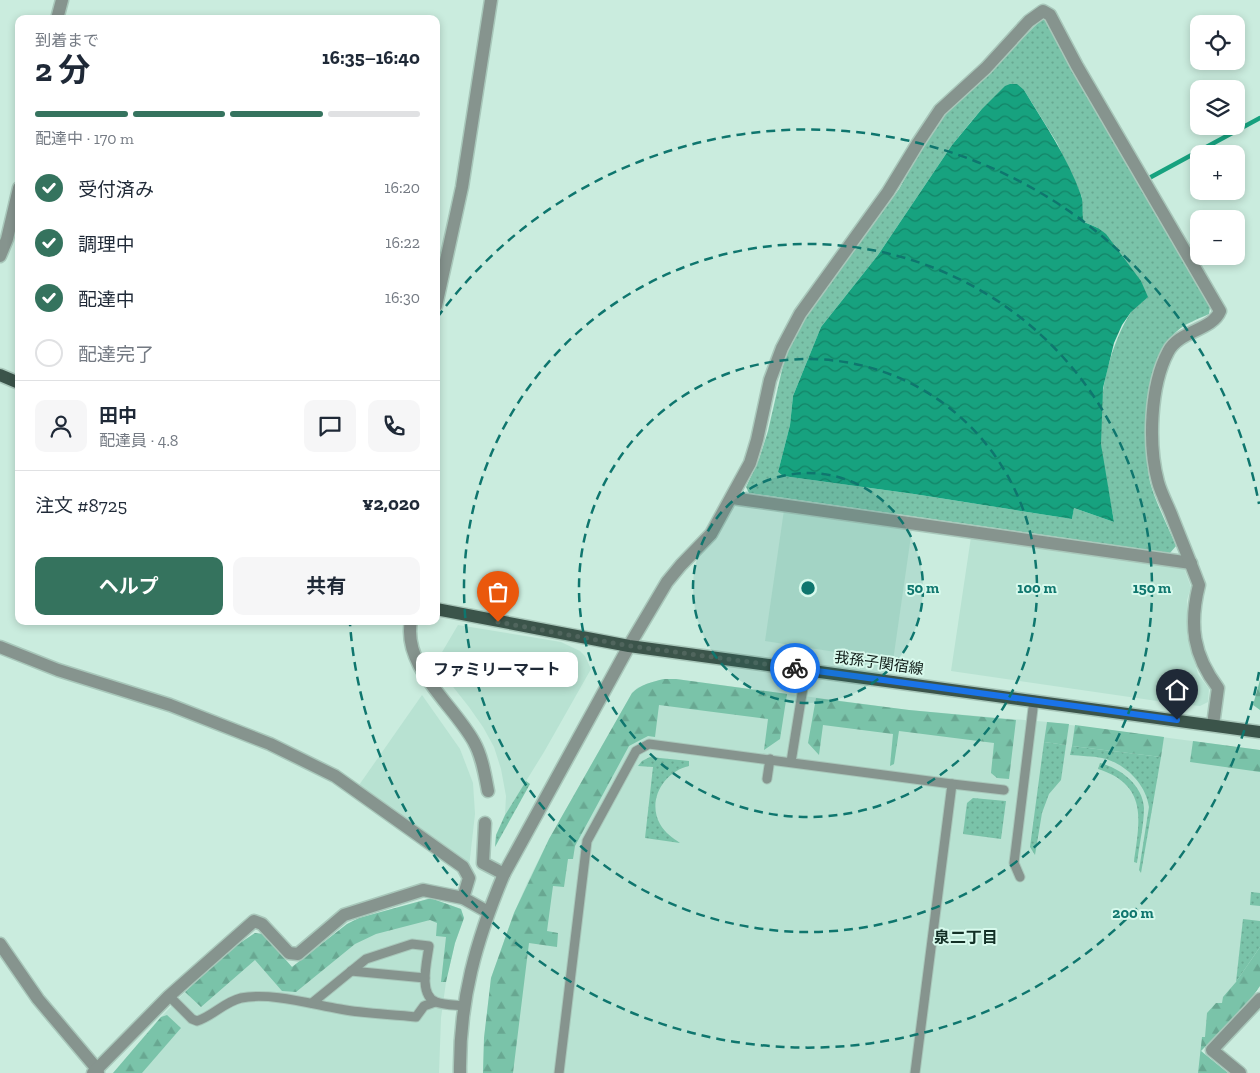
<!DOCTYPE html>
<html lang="ja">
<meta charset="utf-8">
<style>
:root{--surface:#fff;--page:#f6f6f7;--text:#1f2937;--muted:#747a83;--line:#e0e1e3;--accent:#35735e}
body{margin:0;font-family:"Zilla Slab","Noto Sans JP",serif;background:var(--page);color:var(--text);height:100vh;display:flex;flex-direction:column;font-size:19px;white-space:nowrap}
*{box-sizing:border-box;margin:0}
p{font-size:16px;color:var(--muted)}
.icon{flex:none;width:28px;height:28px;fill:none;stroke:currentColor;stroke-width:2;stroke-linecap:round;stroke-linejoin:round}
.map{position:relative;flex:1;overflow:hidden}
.panel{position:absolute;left:15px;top:15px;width:425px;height:610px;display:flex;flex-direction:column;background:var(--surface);border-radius:10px;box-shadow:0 2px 8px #0003}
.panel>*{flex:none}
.buttons{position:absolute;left:1190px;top:15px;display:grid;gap:10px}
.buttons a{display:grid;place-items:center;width:55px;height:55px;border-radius:10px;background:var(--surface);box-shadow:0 2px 8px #0003;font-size:25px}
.pin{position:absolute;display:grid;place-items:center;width:42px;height:42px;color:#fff;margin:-51px -21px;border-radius:50% 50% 50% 0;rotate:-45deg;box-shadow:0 0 5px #0007}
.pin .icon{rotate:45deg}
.courier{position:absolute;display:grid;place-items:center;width:50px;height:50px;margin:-25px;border:4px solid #1a73e8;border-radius:50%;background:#fff;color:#222;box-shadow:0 1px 6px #0007}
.bubble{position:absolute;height:35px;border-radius:10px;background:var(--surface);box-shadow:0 2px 8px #0003;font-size:16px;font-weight:700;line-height:35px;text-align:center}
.headline em{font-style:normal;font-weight:700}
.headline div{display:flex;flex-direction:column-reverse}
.headline{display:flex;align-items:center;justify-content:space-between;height:85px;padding:0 20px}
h1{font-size:32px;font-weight:700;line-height:38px}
.bar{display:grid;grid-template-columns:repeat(4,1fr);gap:8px 5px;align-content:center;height:60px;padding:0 20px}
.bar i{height:6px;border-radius:4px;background:var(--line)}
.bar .active{background:var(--accent)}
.bar p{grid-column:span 4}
.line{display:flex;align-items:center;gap:12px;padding:0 20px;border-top:1px solid var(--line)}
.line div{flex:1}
.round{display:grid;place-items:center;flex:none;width:52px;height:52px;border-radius:10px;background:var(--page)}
ol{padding:0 20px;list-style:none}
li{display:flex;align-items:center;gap:15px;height:55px}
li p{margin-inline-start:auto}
li .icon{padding:5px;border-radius:50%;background:var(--accent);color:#fff;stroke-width:4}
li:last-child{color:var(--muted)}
li i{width:28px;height:28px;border:2px solid var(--line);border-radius:50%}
.primary-button{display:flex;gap:10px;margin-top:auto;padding:10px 20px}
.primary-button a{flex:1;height:58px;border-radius:10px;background:var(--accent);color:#fff;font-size:20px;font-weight:700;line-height:58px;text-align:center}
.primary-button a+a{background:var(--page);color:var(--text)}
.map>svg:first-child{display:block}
</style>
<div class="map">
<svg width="1260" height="1073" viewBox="0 0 1260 1073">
<defs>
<pattern id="grass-dots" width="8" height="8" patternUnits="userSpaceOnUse" patternTransform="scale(1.25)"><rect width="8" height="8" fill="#7ac3a9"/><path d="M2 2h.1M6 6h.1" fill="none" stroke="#68a791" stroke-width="1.8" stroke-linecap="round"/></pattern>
<pattern id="forest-firs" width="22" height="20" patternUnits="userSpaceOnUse" patternTransform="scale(1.25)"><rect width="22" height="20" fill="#7ac3a9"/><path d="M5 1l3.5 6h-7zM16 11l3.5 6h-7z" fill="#68a791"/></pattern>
<pattern id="water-waves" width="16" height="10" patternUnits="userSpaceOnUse" patternTransform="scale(1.25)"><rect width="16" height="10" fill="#17a27f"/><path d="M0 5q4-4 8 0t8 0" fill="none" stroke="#138367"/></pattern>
</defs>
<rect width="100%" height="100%" fill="#caecde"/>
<g fill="#b8e2d2">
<path d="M784 510 912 529 893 661 765 641Z"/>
<path d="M971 537 1184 568 1191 587 1187 600V635L1198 674 1209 689 1208 702 1200 706 1171 703 951 671Z"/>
<path d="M458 625 561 642 580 651 585 656 591 669 544 752 505 815 506 796 501 769 494 747 483 727 469 707 435 664Z"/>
<path d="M664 679H676L909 710 1048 722 1260 750V986L1247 1004 1201 1051 1228 1073H483L484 1038 491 978 514 913 528 881 549 839 632 693 637 688 652 682Z"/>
<path d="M422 695 460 749 473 783 475 814 469 867 357 788Z"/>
<path d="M428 899H433L461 909 464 918 455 943 446 982 441 1018 439 1073H113L161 1017 185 992 231 949 255 933 263 934 292 967 347 924 359 918Z"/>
</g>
<g fill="url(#grass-dots)" fill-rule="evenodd">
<path d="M1045 18 1210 307 1209 314C1198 319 1184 324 1176 332 1144 363 1145 415 1148 456 1148 464 1148 474 1150 482 1156 504 1168 526 1176 546L1170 553 749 493 746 487 759 459 768 431 787 348 802 318 830 284 899 189 924 144 945 114 1042 19ZM1024 90 1057 143 1082 197 1081 213 1084 222 1098 228 1131 312C1109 346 1096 404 1101 445 1104 471 1110 497 1114 522L1074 508 1072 519 914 494 783 476 778 472 790 425 793 396 821 327 878 255 952 145 970 123 981 110Z"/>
<path d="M1044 742 1066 745 1061 780 1049 794 1042 813 1035 855 1030 847Z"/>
<path d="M1072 746 1161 757 1141 873 1139 870 1149 807C1146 784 1125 763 1102 758 1092 756 1081 756 1070 755Z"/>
<path d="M650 757 689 761V766C663 772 647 801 660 824 665 833 673 838 680 843L645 838 653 767 638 766 642 761Z"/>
<path d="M1100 763C1120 768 1143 785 1144 808 1144 825 1139 845 1137 863L1134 862C1140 820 1148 785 1098 769Z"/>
<path d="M526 781 530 784 495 847 496 835 505 815Z"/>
<path d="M973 798 1006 801 1001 839 963 834 967 803Z"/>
<path d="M1251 892 1260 893V906L1250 905Z"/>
<path d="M1243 919 1260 921V947L1236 982Z"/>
</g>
<g fill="url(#forest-firs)">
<path d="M664 679H676L787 694 780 739 764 750 768 719 659 705 655 737 648 736 629 746 575 846 573 859H568L564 887 553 886 547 931 558 933 557 947 529 943 513 1073H483L484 1038 491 978 514 913 549 839 632 693C641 684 652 682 664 679Z"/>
<path d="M1260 680V710L1253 705Z"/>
<path d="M816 698 909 710 1016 720 1009 779 997 778 991 773 994 743 899 731 894 764 890 766 893 734 823 725 819 755 808 743Z"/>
<path d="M1047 722 1069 724 1066 745 1044 742Z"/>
<path d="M1075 725 1164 737 1161 757 1072 746Z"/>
<path d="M1193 741 1260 750V772L1190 762Z"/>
<path d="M428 899H433L461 909 464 918 455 943 446 982H441L446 937 436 936 437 923 430 920 376 934 355 944 296 992 282 991 255 960 201 1007 185 992 231 949 255 933 263 934 292 967 347 924 359 918Z"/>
<path d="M1260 947V986L1247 1004 1201 1051 1228 1073H1198L1202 1037H1205L1207 1013 1216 1003H1222L1223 997 1236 982Z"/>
<path d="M167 1015 181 1028 142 1073H113L161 1017Z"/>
</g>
<path fill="url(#water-waves)" d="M1010 84H1017L1024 90C1044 123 1068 158 1081 195 1084 203 1081 213 1084 222L1098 228 1106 234 1141 281 1148 297 1131 312 1122 325 1114 343 1103 388 1101 444 1114 522 1074 508 1072 519 914 494 783 476 778 472 790 425 793 396 821 327 878 255 952 145 981 110 1005 86Z"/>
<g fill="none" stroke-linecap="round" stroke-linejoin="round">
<path stroke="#17a27f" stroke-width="4.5" d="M1151 177 1260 118"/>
<defs>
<g id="service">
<path d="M791 762 806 669"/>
<path d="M767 779 770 759"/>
<path d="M952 784 1004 790"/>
<path d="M1020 877 1014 863 1034 700"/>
<path d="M351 971 425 978"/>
<path d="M169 996 192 1019 197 1021C213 1016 224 1002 241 998 270 992 311 1004 340 1009 365 1014 391 1014 416 1017L424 1006 435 1002"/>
<path d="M312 1003 366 959 412 944 429 946C427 961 418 995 436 1002 444 1005 456 1005 464 1006"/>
<path d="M559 1073 587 841 636 751 649 744 952 784 915 1073"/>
</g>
<g id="minor">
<path d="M57 19 62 0"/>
<path d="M0 256 7 239 19 188"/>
<path d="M436 306 462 187 491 0"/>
<path d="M732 498 1191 563"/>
<path d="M629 646 667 582 681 565 711 534 750 463 757 440 770 380 782 348 800 314 888 192 918 143 940 110 986 68 1029 21 1043 11 1050 15 1077 66 1220 311C1212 331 1179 330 1168 352 1150 386 1148 445 1158 482 1161 493 1167 504 1171 514 1180 537 1190 561 1199 585 1189 625 1193 655 1218 688L1213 725"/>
<path d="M0 647 58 670 170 705 270 744 335 776 463 867 469 878 463 898"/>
<path d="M485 823 483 863 504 874"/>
<path d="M0 944 38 999 97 1069 98 1073"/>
<path d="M93 1073 169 996 254 921 262 924 289 953 298 954 344 915 423 890 463 898 488 912"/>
<path d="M1240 1073 1212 1050 1260 999"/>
</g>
<g id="tertiary">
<path d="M411 621C402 667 454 705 474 742 482 756 485 775 488 791"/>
<path d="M460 1073C459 1000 476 941 504 874L629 646"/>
</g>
<g id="primary">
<path d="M0 375 19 383"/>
<path d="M436 609 629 646 1260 732"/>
</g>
</defs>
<use href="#service" stroke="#a8c7ba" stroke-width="11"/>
<use href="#minor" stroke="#a8c7ba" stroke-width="15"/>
<use href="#tertiary" stroke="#a8c7ba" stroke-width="15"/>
<use href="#primary" stroke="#a8c7ba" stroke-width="15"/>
<use href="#service" stroke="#86948e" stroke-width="9"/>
<use href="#minor" stroke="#86948e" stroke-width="12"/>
<use href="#tertiary" stroke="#86948e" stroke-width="12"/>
<use href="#primary" stroke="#3b544a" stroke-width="12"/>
</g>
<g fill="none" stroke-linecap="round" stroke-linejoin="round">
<path stroke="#50655d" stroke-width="5" stroke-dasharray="0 9" d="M498 622 630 646 795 668"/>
<path stroke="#1a73e8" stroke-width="6" d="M795 668 1177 720"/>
</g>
<circle cx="808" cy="588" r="115" fill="#0f766e" fill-opacity=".12"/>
<g fill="none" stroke="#0f766e" stroke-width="2.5" stroke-dasharray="9 6">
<circle cx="808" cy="588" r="115"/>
<circle cx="808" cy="588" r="229"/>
<circle cx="808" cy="588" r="344"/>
<path d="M1259 672A459 459 0 0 1 350 624M437 318A459 459 0 0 1 1259 504"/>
</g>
<g text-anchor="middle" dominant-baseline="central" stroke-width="4" stroke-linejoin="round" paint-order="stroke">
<g font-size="15" fill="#0f1c17" stroke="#d7f9ec">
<text transform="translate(879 663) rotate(8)">我孫子関宿線</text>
</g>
<g font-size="16" font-weight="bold" fill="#133026" stroke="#d7f9ec">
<text x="966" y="937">泉二丁目</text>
</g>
</g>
<circle cx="808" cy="588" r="8" fill="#0f766e" stroke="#d7f9ec" stroke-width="2.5"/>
<g font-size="15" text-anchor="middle" font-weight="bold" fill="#0f766e" stroke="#d7f9ec" stroke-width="4" stroke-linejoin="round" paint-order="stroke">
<text x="923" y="593">50 m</text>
<text x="1037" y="593">100 m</text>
<text x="1152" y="593">150 m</text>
<text x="1133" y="918">200 m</text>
</g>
</svg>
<div class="buttons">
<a><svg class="icon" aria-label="locate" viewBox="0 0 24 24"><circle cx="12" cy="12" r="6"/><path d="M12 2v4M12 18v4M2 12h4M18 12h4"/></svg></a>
<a><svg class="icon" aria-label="layers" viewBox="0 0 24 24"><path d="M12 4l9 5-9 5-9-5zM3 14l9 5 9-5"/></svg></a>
<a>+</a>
<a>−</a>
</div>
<div class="pin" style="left:498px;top:622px;background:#ea580c"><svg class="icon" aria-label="bag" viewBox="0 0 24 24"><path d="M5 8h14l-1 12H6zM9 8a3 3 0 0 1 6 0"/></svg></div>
<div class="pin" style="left:1177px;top:720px;background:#1f2937"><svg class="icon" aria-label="home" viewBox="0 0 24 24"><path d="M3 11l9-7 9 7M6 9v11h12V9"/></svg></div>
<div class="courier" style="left:795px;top:668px"><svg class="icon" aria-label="bike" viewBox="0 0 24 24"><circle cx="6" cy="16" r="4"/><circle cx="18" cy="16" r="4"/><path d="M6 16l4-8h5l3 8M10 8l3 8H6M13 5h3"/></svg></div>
<div class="bubble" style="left:416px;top:652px;width:162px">ファミリーマート</div>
<section class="panel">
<div class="headline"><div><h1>2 分</h1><p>到着まで</p></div><em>16:35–16:40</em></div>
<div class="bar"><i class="active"></i><i class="active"></i><i class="active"></i><i></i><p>配達中 · 170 m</p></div>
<ol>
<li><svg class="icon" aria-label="check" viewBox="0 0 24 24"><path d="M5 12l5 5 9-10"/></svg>受付済み<p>16:20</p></li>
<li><svg class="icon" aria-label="check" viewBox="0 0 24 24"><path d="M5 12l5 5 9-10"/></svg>調理中<p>16:22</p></li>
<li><svg class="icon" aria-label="check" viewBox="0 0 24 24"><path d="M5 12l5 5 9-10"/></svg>配達中<p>16:30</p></li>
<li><i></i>配達完了</li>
</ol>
<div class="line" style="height:90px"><a class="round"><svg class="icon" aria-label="person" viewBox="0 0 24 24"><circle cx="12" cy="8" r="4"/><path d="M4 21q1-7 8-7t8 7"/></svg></a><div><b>田中</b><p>配達員 · 4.8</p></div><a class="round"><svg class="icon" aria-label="chat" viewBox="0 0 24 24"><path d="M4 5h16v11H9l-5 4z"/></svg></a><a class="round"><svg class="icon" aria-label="phone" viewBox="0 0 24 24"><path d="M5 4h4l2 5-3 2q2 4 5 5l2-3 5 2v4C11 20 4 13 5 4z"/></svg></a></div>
<div class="line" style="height:65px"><div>注文 #8725</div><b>¥2,020</b></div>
<div class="primary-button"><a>ヘルプ</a><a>共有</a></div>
</section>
</div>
